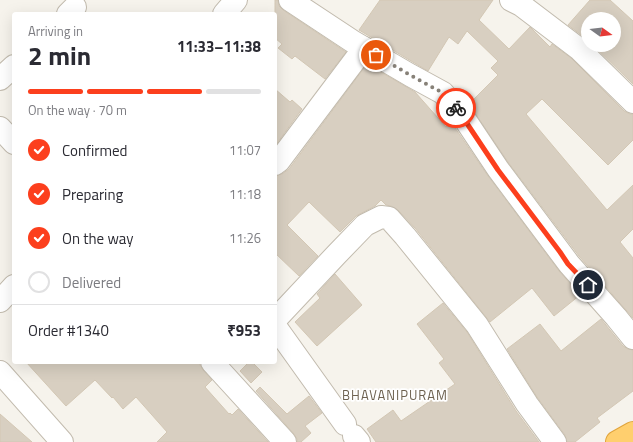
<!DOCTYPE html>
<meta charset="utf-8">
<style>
:root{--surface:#fff;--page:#f2f2f3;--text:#2b2b33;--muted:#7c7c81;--line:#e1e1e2;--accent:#fc3f1d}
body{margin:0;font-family:"Titillium Web",sans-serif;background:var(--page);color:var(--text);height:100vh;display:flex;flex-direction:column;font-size:15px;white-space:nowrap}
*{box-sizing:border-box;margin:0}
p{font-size:13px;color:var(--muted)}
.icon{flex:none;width:22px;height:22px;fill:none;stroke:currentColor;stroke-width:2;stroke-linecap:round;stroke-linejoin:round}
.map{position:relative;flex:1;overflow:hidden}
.drawer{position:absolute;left:12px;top:12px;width:265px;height:352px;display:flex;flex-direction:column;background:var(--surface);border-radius:4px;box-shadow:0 4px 16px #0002}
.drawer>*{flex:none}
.needle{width:26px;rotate:105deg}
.controls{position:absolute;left:581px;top:12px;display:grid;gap:8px}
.controls a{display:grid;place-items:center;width:40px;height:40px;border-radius:50%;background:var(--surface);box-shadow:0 4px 16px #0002;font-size:20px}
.pin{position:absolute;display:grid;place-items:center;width:34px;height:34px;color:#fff;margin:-17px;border:2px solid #fff;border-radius:50%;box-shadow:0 1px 4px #0007}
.courier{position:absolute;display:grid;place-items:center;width:40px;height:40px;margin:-20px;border:3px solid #fc3f1d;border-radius:50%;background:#fff;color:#222;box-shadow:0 1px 5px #0007}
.summary em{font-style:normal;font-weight:700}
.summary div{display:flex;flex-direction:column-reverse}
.summary{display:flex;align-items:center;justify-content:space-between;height:68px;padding:0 16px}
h1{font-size:26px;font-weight:700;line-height:30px}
.bar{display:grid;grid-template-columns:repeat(4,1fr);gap:6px 4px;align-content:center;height:48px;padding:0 16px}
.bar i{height:5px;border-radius:3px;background:var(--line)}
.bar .active{background:var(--accent)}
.bar p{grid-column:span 4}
.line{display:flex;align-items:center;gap:10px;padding:0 16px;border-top:1px solid var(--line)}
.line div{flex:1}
ol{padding:0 16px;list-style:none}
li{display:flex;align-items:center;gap:12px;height:44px}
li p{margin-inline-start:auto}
li .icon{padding:4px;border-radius:50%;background:var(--accent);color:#fff;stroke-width:4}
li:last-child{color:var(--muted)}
li i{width:22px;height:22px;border:2px solid var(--line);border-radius:50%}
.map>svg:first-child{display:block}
</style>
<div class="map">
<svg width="633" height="442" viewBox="0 0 633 442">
<rect width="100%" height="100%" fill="#f6f3ec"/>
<g fill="#d8cfc1" stroke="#d3c7b4">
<path d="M275 0H278L279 6 283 10 346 52 325 79 295 56 292 59 278 48 282 44 275 38Z"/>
<path d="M380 0H493L479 20 509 49 530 27 550 47 552 44 571 58 624 111 630 114H633V140L608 165 542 99 526 114 607 210 633 185V229L620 242 633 258V318L579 256 508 162 469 104 498 75 491 68 498 61 467 31 458 44 449 37 428 71 359 30Z"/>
<path d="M590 0H610L633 21V84L593 45H614V19H588V40L568 25Z"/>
<path d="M367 64 415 92 446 127 451 122 488 176 559 271 580 295 554 316 532 288 490 322 415 228 398 210 391 206 386 205 381 200 375 206 356 216 340 232 309 202 287 225 318 256 299 276 275 253V176L282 174 289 169Z"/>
<path d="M275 89 290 102 292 100 302 109 275 146Z"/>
<path d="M335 274 362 305 317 346 295 322 320 298 317 294Z"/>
<path d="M443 303 467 332 516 411 539 442H376L367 429 393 410 401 421 455 384 439 363 444 359 417 324Z"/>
<path d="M601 319 623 346 628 349 633 350V391L597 418 600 422 575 442H567L565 435 537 397 507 349 540 324 561 351Z"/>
<path d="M26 362H200V365L203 370 212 380 205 387 229 414 230 413 232 415 238 409 268 442H157L167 432 136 397 123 409 113 397 112 398 95 380 66 406Z"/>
<path d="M249 362H252L262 372 251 383 240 371Z"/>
<path d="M260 387 287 414 309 396 322 413 305 426 311 433 301 442H297V439L294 434 256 391Z"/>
<path d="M0 414 32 442H0Z"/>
</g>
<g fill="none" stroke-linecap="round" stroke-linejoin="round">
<defs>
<g id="minor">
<path d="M290 0 352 41 410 75 443 93 462 115 498 169 569 264 616 317 633 338"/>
<path d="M511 0 521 5 579 49 633 102"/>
<path d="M68 14 75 7"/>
<path d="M224 14 236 0"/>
<path d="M0 79 14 66"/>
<path d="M0 128 14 143"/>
<path d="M275 164 279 161 364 48"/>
<path d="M0 301 14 286"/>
<path d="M275 320 336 255 365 225 381 217 389 218 405 236 477 325 527 404 555 442"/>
<path d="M275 326 345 424"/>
<path d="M212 362 285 442"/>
<path d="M0 372 62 442"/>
<path d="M354 436 359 442"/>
</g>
<path id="highway" d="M617 442 633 433"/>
</defs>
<use href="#minor" stroke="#c2bbae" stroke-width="24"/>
<use href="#highway" stroke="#e0a43c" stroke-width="24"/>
<use href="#minor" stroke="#fff" stroke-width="22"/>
<use href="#highway" stroke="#ffcf6e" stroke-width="22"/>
</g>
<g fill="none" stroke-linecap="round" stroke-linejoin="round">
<path stroke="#878178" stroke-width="4" stroke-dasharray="0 7.2" d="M376 55 410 75 443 93 456 108"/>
<path stroke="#fc3f1d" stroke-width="5" d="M456 108 462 116 498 170 560 252 568 264 588 285"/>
</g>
<g text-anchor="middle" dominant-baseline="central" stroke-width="3.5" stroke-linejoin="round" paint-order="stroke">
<g font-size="13" letter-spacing="1" fill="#6e6250" stroke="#fff">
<text x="395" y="395">BHAVANIPURAM</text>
</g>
</g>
</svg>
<div class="controls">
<a><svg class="needle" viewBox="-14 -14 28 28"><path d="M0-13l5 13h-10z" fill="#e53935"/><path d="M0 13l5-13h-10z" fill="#7c7c81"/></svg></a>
</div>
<div class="pin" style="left:376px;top:55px;background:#ea580c"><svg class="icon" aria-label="bag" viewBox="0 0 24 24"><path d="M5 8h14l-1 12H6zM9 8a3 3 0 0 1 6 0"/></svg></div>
<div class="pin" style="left:588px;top:285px;background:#1f2937"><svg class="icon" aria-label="home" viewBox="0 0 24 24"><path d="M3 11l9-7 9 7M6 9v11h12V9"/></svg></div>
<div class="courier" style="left:456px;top:108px"><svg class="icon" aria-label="bike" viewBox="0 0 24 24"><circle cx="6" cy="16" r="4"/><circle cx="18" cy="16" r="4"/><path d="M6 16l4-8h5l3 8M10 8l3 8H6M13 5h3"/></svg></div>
<section class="drawer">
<div class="summary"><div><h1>2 min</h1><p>Arriving in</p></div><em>11:33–11:38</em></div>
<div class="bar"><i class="active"></i><i class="active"></i><i class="active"></i><i></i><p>On the way · 70 m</p></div>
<ol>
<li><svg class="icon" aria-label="check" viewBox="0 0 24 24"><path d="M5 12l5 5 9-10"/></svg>Confirmed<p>11:07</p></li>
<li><svg class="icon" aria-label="check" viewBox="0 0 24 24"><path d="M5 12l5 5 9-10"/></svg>Preparing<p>11:18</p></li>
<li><svg class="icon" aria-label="check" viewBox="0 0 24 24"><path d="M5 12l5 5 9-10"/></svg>On the way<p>11:26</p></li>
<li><i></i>Delivered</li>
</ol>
<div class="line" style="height:52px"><div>Order #1340</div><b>₹953</b></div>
</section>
</div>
